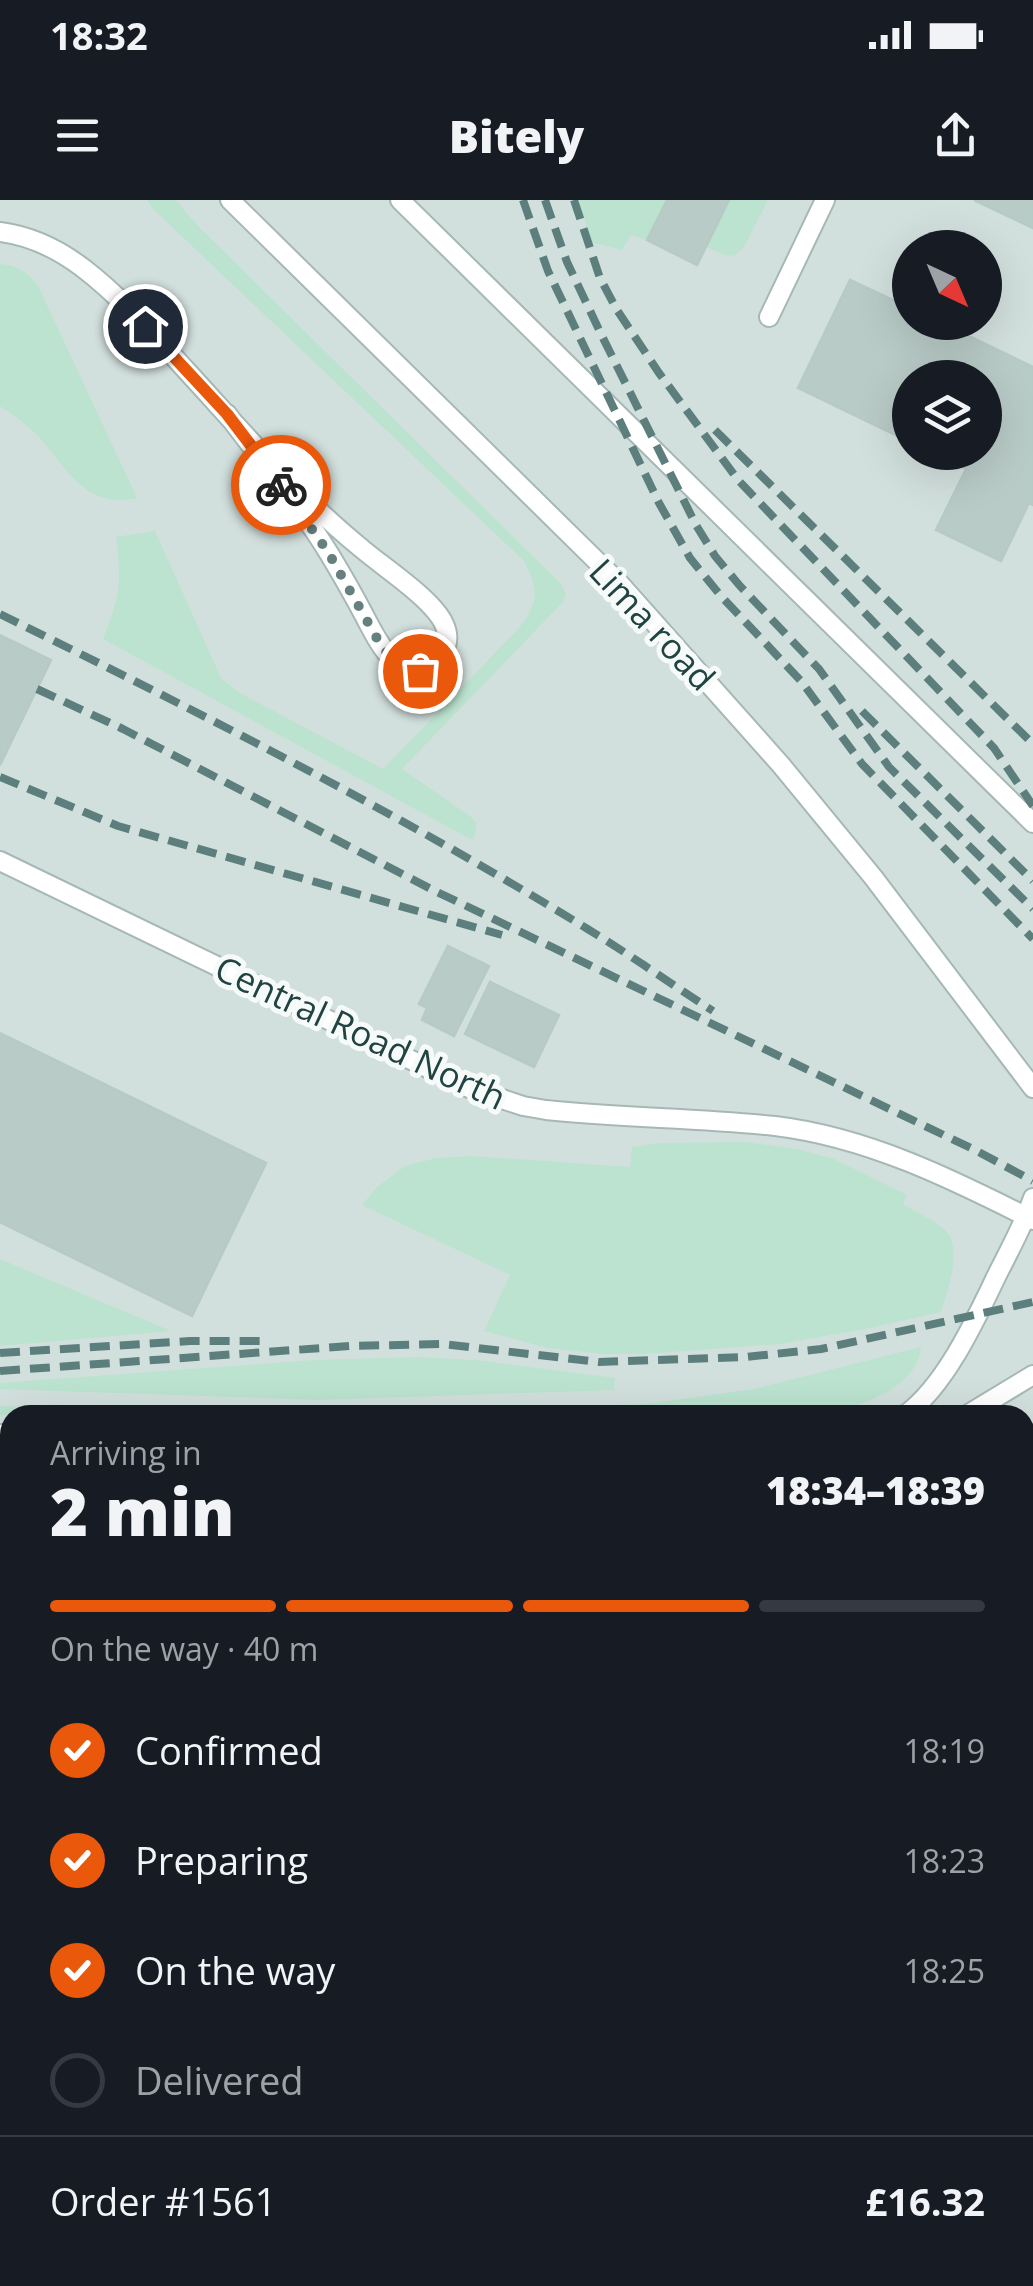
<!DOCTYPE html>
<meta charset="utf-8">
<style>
:root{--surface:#171b24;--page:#20242c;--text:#f1f3f6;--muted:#9ea1a6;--line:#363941;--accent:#ea580c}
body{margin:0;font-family:"Open Sans",sans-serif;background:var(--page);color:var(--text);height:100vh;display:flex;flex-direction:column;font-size:38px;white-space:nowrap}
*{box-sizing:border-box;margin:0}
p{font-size:32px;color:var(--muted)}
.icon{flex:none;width:55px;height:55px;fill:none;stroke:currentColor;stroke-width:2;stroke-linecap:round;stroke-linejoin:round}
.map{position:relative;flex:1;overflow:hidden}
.sheet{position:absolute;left:0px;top:1205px;width:1035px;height:882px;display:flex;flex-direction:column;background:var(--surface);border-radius:30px 30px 0 0;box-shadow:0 10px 40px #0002}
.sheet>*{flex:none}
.needle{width:65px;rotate:136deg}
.tools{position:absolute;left:892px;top:30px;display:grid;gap:20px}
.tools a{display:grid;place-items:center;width:110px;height:110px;border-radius:50%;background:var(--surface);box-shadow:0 10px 40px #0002;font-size:50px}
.pin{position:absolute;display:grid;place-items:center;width:85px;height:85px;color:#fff;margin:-42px;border:5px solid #fff;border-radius:50%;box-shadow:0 2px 10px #0007}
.courier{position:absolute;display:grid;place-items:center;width:100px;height:100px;margin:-50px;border:8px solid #ea580c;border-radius:50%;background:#fff;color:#222;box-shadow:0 2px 12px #0007}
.head em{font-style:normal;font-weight:800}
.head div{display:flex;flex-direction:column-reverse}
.head{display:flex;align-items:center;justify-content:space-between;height:170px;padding:0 50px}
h1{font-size:65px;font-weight:800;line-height:75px}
.bar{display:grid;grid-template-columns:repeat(4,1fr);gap:15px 10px;align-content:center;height:120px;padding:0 50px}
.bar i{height:12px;border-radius:8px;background:var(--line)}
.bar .current{background:var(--accent)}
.bar p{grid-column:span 4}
.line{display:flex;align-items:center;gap:25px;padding:0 50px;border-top:2px solid var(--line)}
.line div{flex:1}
ol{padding:0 50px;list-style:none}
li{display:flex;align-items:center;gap:30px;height:110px}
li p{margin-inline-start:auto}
li .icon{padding:10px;border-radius:50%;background:var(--accent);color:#fff;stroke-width:4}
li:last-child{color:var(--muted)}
li i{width:55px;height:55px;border:5px solid var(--line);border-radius:50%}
.status{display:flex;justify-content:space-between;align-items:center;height:70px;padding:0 50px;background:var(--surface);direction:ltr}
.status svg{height:28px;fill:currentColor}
header{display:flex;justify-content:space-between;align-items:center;height:130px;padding:0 50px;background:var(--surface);font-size:45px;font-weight:800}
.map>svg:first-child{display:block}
</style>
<div class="status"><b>18:32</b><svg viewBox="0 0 49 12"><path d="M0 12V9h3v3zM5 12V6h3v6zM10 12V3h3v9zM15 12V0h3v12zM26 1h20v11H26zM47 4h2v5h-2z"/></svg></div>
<header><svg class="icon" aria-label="menu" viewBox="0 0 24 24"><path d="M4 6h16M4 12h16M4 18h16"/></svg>Bitely<svg class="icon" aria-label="share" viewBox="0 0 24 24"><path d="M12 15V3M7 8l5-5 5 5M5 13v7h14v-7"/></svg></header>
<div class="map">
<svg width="1033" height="2086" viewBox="0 0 1033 2086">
<rect width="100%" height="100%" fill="#e4efed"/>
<path fill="#d2e0dd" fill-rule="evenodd" d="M0 0H1033V2086H738L712 2078H1025V1215H10V1882L0 1879ZM910 48H985V122H910ZM910 178H985V252H910Z"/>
<g fill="#bbe3cf">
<path d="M147 0H176L197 25 561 384 566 394 563 402 402 569 470 616 476 622V632L472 640 103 439C120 396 122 383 116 337L155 331 221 478 238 492 383 569 519 428C539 402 539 390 524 361L152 8Z"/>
<path d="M579 0H667L647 40 631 35 622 50 591 42Z"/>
<path d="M729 0H768L744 47 734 56 725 55 706 47Z"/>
<path d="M0 64C18 65 29 73 39 88L137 298C86 310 67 268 38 236 27 224 13 215 0 206Z"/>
<path d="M745 942 797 949 834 959 907 995 903 1004C916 1012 932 1019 944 1029 964 1047 948 1090 941 1112L870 1128 780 1144 643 1154H603L548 1148 484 1131 510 1075 362 1005 377 987 405 966 436 958 471 956 630 967 632 947 660 943Z"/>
<path d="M0 1059 171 1131 0 1146Z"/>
<path d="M921 1147C917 1189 862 1204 828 1215H0V1206L200 1213 330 1214 645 1204 754 1189Z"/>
<path d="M418 1157 474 1160 615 1178 614 1190 319 1200 0 1189V1183L315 1160Z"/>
<path d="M0 1265H10V1442L0 1441Z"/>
<path d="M1025 1379 1033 1382V1665L1025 1663Z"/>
<path d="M17 2078H322L341 2086H43Z"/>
<path d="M712 2078H987L1016 2086H738Z"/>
</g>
<g fill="#b9cbc7" stroke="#b6cac6" stroke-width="2.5">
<path d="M667 0H729L697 65 647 40Z"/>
<path d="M974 0H1033V28Z"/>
<path d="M850 80 910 108V122H940L1033 167V305L1029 303 1001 361 936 330 966 269 933 252H985V178H910V242L798 188Z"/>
<path d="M0 435 51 460 0 565Z"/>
<path d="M448 746 489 766 454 836 422 820 427 808 419 804Z"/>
<path d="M490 782 559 815 534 867 465 834Z"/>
<path d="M0 833 266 963 192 1116 0 1022Z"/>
</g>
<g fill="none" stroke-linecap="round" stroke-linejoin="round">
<defs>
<g id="lane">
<path d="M230 0 619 383 781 565 873 677 1033 888"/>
<path d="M400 0 1033 623"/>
<path d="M0 32C31 36 58 49 83 68 121 97 153 134 185 169 242 231 296 295 361 348 383 367 433 399 444 424 459 455 419 486 392 459 380 447 372 430 364 415 353 394 342 375 330 355 300 306 262 261 227 214"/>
<path d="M769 117 825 0"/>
<path d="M0 661 469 888 523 906 546 910C622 918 699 918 775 926 867 937 952 979 1033 1020"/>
<path d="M905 1215C945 1186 975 1121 996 1077 1009 1051 1023 1026 1033 998"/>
<path d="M967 1215 1033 1175"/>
<path d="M0 1234H10"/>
<path d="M0 1483H10"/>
<path d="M0 1538H10"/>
<path d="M0 1817 10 1819"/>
<path d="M1025 2076 1033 2078"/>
</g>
<g id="street">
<path d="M1025 1707 1033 1709"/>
<path d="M1025 1749 1033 1751"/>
</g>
<g id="primary">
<path d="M0 1899 10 1902"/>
<path d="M0 1952 10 1954"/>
<path d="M452 2078 481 2086"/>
<path d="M633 2078 662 2086"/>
</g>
</defs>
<use href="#lane" stroke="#a6b8b6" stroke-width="22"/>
<use href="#street" stroke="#a6b8b6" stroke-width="35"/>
<use href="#primary" stroke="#c1cbca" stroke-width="35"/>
<g stroke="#81b6b2" stroke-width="6" stroke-dasharray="5 8" stroke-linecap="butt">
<path d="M0 1450 10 1453"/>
<path d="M1025 1670 1033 1673"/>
</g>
<use href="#lane" stroke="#fff" stroke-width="18"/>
<use href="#street" stroke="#fff" stroke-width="30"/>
<use href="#primary" stroke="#64aaa8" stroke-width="30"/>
<g stroke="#5c7f7e" stroke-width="8" stroke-dasharray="20 10" stroke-linecap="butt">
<path d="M523 0 548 71 659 303 690 358 721 396 801 481 862 564 1033 739"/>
<path d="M545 0 567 62 601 134 696 325 715 356 740 386 819 469 889 567 1033 709"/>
<path d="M574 0 600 78 617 110 659 173 738 280 994 548 1033 606"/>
<path d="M715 230 1033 544"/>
<path d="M0 414C198 512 397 612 586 728 629 754 671 784 713 811"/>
<path d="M37 489 123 529 433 690 975 950 1033 981"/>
<path d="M862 511 1033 681"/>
<path d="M0 577 118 626 502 735"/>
<path d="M0 1153 190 1141H265"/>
<path d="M0 1171 350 1146 442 1144 599 1162 746 1157 821 1149 1033 1102"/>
</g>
</g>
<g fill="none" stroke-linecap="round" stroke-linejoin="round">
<path stroke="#65807e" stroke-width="10" stroke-dasharray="0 18" d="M281 285 328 352 383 449 400 466 420 471"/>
<path stroke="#ea580c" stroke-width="12" d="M145 126 227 214 281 285"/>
</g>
<g text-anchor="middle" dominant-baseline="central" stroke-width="10" stroke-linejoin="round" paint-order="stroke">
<g font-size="35" fill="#214442" stroke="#f6fbf9">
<text transform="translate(653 424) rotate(47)">Lima road</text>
<text transform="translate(361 832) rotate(25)">Central Road North</text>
</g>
</g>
</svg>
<div class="tools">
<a><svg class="needle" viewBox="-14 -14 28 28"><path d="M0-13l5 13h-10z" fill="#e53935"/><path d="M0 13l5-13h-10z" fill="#9ea1a6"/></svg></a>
<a><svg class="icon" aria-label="layers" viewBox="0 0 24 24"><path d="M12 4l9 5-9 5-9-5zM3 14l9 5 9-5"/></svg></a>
</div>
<div class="pin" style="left:420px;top:471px;background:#ea580c"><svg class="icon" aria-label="bag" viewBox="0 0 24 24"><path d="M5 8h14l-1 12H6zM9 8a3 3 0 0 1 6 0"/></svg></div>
<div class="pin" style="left:145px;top:126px;background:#1f2937"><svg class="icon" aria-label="home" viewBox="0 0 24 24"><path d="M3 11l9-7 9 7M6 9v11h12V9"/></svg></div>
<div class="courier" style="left:281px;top:285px"><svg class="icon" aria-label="bike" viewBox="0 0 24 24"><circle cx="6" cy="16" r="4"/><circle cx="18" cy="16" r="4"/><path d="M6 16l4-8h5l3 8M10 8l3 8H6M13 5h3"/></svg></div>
<section class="sheet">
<div class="head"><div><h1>2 min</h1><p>Arriving in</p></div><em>18:34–18:39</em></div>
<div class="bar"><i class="current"></i><i class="current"></i><i class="current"></i><i></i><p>On the way · 40 m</p></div>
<ol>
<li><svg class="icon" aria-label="check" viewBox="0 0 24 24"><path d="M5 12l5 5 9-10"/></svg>Confirmed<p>18:19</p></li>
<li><svg class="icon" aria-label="check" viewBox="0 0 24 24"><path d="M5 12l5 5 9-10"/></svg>Preparing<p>18:23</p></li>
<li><svg class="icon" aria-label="check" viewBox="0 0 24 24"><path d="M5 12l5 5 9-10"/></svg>On the way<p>18:25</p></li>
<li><i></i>Delivered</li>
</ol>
<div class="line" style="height:130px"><div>Order #1561</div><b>£16.32</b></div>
</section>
</div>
